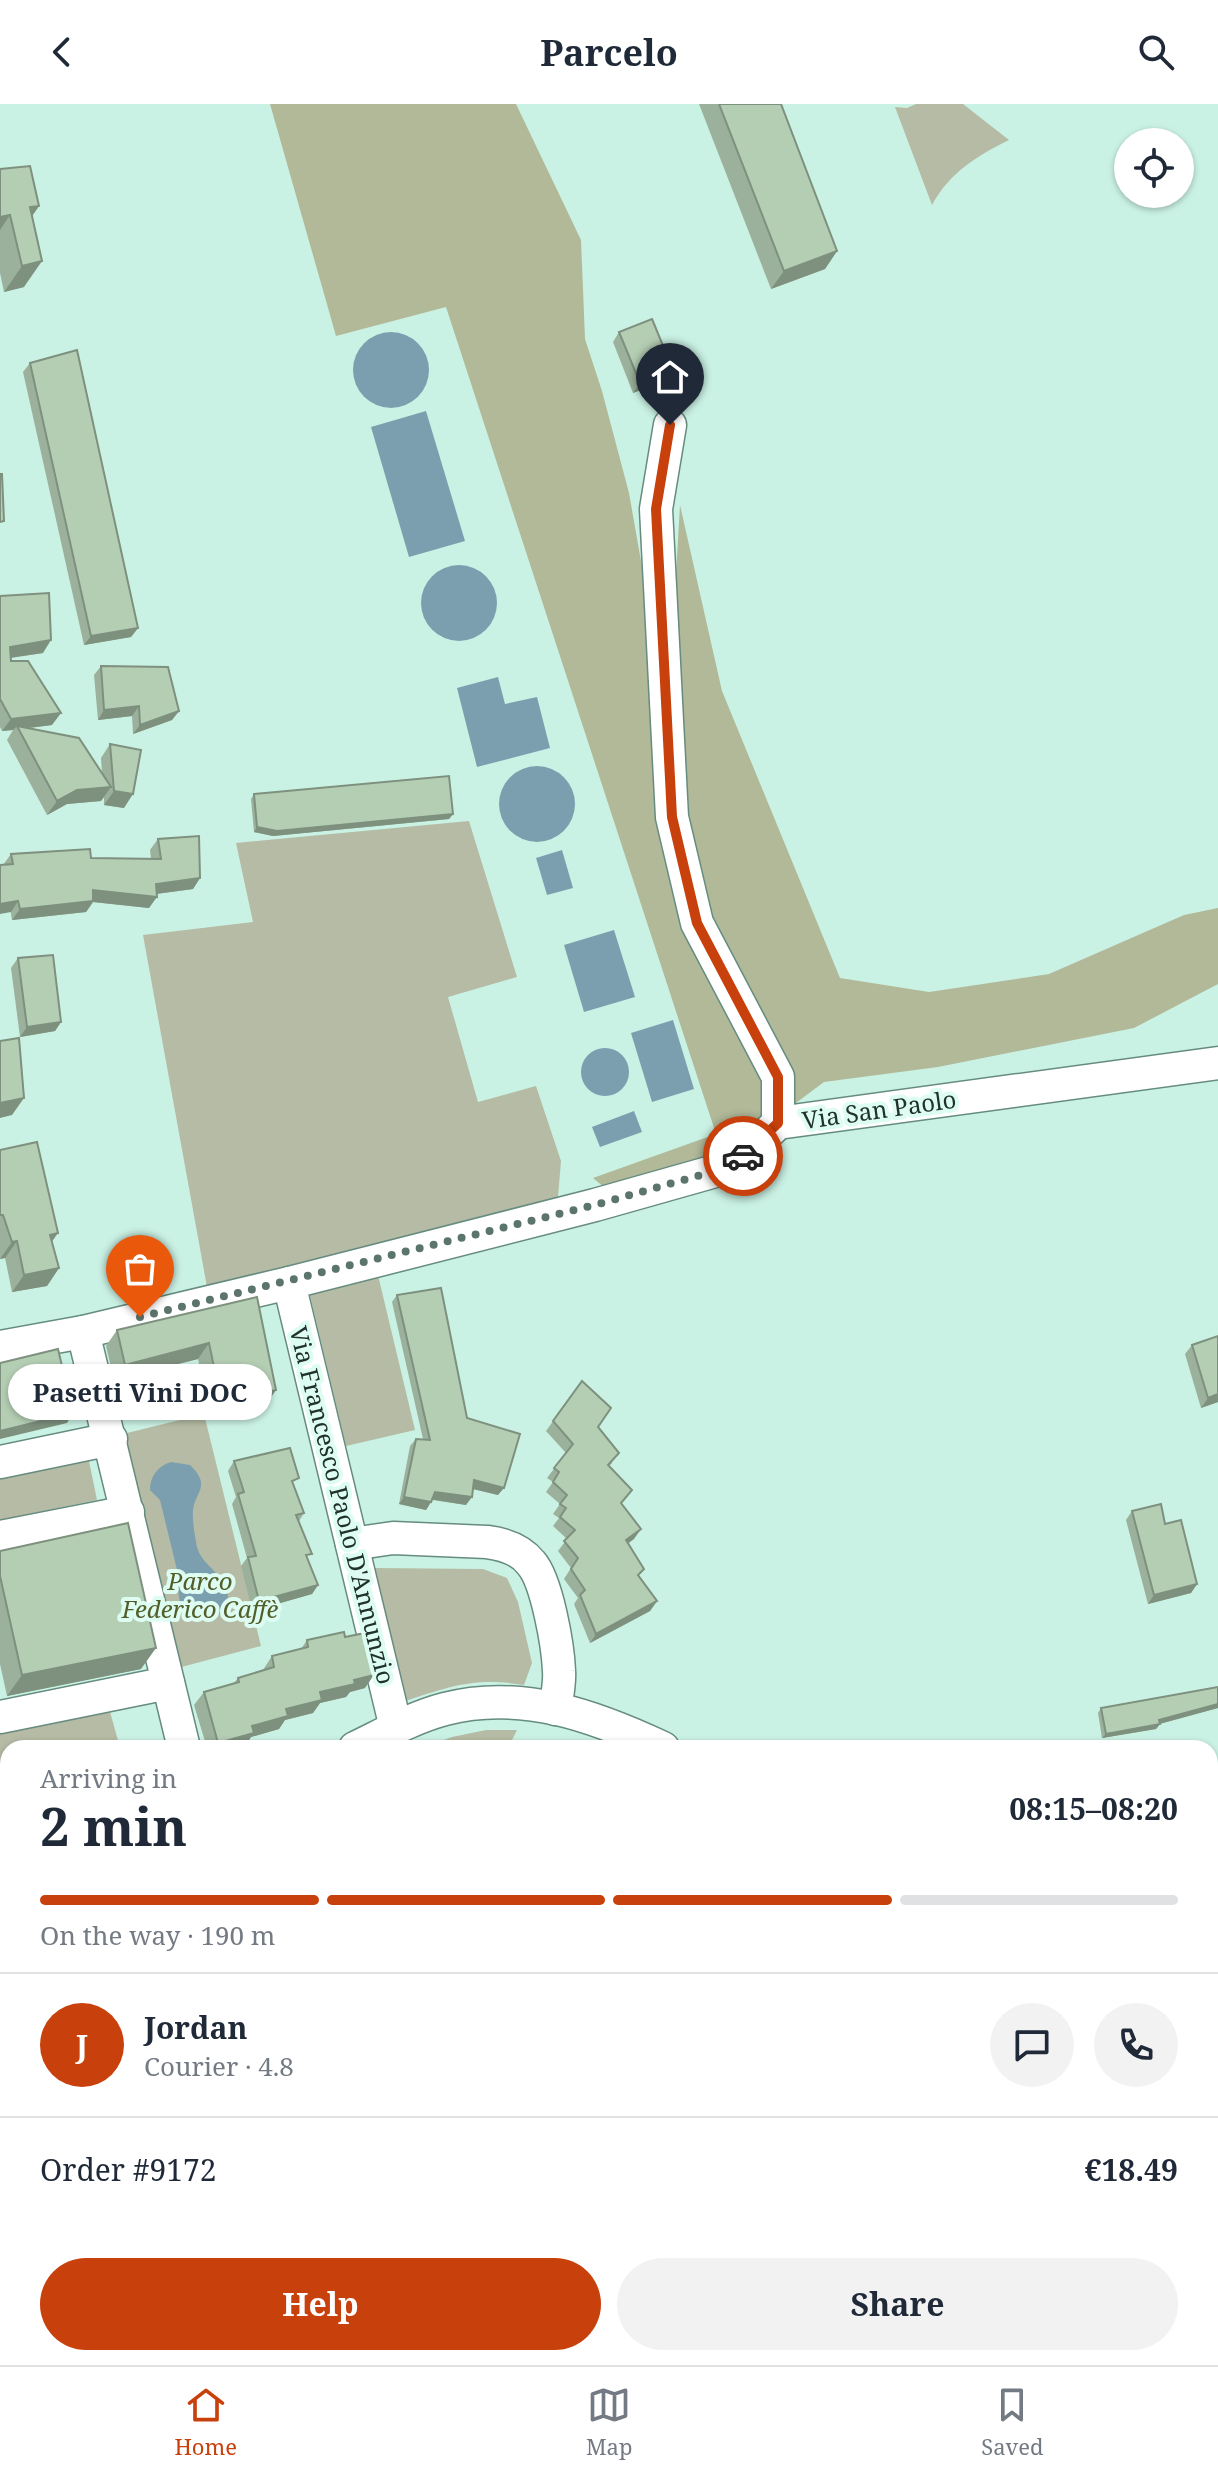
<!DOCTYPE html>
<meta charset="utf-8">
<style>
:root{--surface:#fff;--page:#f2f2f3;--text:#1f2937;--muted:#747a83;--line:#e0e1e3;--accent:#c8410c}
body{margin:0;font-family:"Noto Serif",serif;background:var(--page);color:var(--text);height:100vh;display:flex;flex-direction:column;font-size:30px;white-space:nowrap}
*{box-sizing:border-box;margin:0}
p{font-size:26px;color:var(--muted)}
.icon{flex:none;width:44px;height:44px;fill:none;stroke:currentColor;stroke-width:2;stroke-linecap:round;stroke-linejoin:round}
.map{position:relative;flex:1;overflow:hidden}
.details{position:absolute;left:0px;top:1636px;width:1218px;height:626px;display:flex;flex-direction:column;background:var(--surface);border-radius:24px 24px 0 0;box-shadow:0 2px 6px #0004}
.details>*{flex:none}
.buttons{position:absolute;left:1114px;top:24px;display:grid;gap:16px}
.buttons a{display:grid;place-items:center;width:80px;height:80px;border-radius:50%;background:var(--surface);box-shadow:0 2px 6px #0004;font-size:40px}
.pin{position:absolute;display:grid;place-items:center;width:68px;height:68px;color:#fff;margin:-82px -34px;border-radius:50% 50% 50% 0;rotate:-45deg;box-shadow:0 0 8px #0007}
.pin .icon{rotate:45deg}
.courier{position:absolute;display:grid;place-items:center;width:80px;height:80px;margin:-40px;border:6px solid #c8410c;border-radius:50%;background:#fff;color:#222;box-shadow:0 2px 10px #0007}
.bubble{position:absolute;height:56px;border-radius:28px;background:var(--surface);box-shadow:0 2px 6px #0004;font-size:26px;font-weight:700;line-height:56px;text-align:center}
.summary em{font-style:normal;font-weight:700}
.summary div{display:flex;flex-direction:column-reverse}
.summary{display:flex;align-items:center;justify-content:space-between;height:136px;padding:0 40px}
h1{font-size:52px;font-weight:700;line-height:60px}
.bar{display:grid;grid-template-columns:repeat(4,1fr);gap:12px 8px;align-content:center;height:96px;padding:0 40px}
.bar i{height:10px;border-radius:6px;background:var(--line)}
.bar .on{background:var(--accent)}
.bar p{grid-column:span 4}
.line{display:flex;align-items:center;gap:20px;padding:0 40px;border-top:2px solid var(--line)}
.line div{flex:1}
.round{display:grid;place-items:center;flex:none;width:84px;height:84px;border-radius:42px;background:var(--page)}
.action{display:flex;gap:16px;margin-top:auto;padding:16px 40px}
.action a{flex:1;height:92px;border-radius:48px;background:var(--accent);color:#fff;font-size:32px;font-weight:700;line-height:92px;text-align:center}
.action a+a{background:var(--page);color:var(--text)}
header{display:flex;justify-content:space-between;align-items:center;height:104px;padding:0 40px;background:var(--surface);font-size:36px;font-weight:700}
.dock{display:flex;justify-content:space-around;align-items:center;height:112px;border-top:2px solid var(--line);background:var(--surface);font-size:22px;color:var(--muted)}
.dock a{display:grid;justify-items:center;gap:4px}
.dock .on{color:var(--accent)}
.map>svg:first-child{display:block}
</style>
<header><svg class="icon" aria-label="back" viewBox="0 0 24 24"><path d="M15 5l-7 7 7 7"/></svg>Parcelo<svg class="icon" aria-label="search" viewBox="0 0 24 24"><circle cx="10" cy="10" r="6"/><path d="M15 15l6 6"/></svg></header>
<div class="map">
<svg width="1218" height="2261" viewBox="0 0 1218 2261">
<rect width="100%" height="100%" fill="#caf2e4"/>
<g fill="#b5bba4">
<path d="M916 0H963L1009 36C977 52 950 68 932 101L895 3 907 4Z"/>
<path d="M469 717 517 873 448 893 478 998 536 982 561 1057 558 1093 549 1100 207 1183 143 831 253 818 236 739Z"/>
<path d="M378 1171 415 1326 346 1342 309 1187Z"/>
<path d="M204 1310 261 1542 170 1566 115 1332Z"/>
<path d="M89 1357 97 1396 0 1416V1375Z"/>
<path d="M374 1464 483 1465 507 1474 518 1498 532 1559 524 1581C474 1573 452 1582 405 1597Z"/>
<path d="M107 1597 119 1640 101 1644H8V1667L0 1669V1620Z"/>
<path d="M486 1626H517L508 1644H422L452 1633Z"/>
<path d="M8 1857V2000L0 2001V1859Z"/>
<path d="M400 2254H642L639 2261H390Z"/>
<path d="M719 2254H897L900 2261H689Z"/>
</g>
<g fill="#b1b999">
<path d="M270 0H516L581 136 585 235 602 287 629 389 644 474 674 505 680 401 722 587 840 874 929 888 1049 870 1184 811 1218 804V880L1134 924 938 963 824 978 745 1037 687 1065 611 1089 593 1074 716 1030 446 203 336 232Z"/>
<path d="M1210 2114H1218V2261H1190L1187 2254H1210Z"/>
</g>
<g fill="#7c9faf">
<circle cx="391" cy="266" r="38"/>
<path d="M426 307 465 437 409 453 371 323Z"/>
<circle cx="459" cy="499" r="38"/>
<path d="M498 573 505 600 537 593 550 644 477 663 457 584Z"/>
<circle cx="537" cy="700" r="38"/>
<path d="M562 746 573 784 547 791 536 754Z"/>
<path d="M614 826 635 893 584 908 564 841Z"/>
<path d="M673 916 694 985 652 998 631 929Z"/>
<circle cx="605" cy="968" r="24"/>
<path d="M634 1007 642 1028 600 1043 592 1023Z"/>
<path d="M171 1358 190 1361C212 1382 195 1388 193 1406 192 1416 195 1433 197 1443 203 1466 236 1474 226 1500 214 1530 170 1513 180 1478L160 1396 150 1386C150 1372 158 1362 171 1358Z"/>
</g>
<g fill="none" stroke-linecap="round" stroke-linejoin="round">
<defs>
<g id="street">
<path d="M670 321 656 405 672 713 697 819 778 973V1019"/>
<path d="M289 1179 396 1624"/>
<path d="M83 1228 184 1644"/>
<path d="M0 1243 83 1228 289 1179 595 1101 733 1062 778 1019 1218 959"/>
<path d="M0 1358 111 1335"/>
<path d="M0 1433 128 1408"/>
<path d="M352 1440 393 1434 487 1438C504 1440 520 1445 531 1459 547 1477 558 1542 559 1567 560 1579 557 1593 555 1605"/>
<path d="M0 1613 168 1579"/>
<path d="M355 1644C384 1630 414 1613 445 1605 521 1585 595 1612 663 1644"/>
<path d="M0 1845 8 1843"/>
<path d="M0 2033 8 2031"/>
<path d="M135 2254 137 2261"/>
<path d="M941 2254 943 2261"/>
</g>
</defs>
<use href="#street" stroke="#668c7f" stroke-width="35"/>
<use href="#street" stroke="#fff" stroke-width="32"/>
</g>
<g fill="#9bb19b">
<path d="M699 0H781L837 147 825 165 771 185Z"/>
<path d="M0 65 39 102 32 112 24 183 4 188 0 169Z"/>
<path d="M619 228 666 276 633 289 613 238Z"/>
<path d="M30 259 138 524 131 533 84 541 23 268Z"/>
<path d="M0 492 43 549 11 554V557L52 621 30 624 102 669 101 654 110 640 124 704 104 701V693L101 697 67 700 47 711 7 636 13 626 2 627 0 623Z"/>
<path d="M101 562 179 607 172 616 133 630 132 612 98 616 94 571Z"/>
<path d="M254 690 453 710 449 715 273 732 254 728 251 695Z"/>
<path d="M158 735 200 774 193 785 156 790 149 804 93 798 86 808 12 816 3 761 11 750 91 754H151L150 746Z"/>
<path d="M18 854 61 918 55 927 20 933 11 864Z"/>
<path d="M0 1046 52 1138 59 1164 47 1182 12 1188 5 1154 0 1155Z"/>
<path d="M397 1191 467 1314 498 1391 473 1385 466 1401 432 1396 426 1406 399 1400 410 1342 416 1335H423L392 1198Z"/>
<path d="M257 1193 265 1302 217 1312 210 1278H203L198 1255 114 1276 106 1242 117 1226Z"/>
<path d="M1218 1232V1298L1201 1304 1185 1250 1192 1241Z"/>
<path d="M582 1277 612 1359 609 1362 634 1435 628 1439 639 1472 657 1497 650 1507 590 1539 574 1500 578 1494 564 1475 571 1464 558 1447 567 1435 553 1422 559 1414 553 1410 560 1400 546 1388 553 1378 547 1374 566 1349 546 1327Z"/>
<path d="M234 1357 294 1381 304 1409 299 1417 308 1456 318 1481 312 1490 252 1507 241 1462 247 1454 232 1400 236 1393 228 1367Z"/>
<path d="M1132 1407 1165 1420 1197 1480 1191 1489 1148 1500 1126 1416Z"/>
<path d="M0 1447 141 1565 7 1592 0 1560Z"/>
<path d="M345 1533 365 1584 350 1588 346 1593 320 1599 313 1609 285 1616 279 1625 251 1633 245 1642 238 1644H207L194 1601 204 1588 234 1579 238 1574 263 1566 272 1552 301 1545 307 1536Z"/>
<path d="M1218 1583V1604L1160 1620 1156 1625 1102 1634 1098 1609 1101 1604Z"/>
<path d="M8 2117V2180L6 2181V2120Z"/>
<path d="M575 2254H622L619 2261H571Z"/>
</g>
<g fill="#7e907e">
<path d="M39 102 21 128 30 103Z"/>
<path d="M10 111 0 126V113Z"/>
<path d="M837 147 825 165 771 185 784 167Z"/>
<path d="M42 157 24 183 4 188 22 162Z"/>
<path d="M673 266 666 276 633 289 640 279Z"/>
<path d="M138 524 131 533 84 541 91 532Z"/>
<path d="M51 536 43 549 1 555 10 543Z"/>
<path d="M139 602 132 612 98 616 104 606Z"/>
<path d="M179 607 172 616 133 630 140 621Z"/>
<path d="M61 609 52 621 19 625 17 622 13 626 2 627 11 615Z"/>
<path d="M111 683 101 697 67 700 47 711 57 697 77 686Z"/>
<path d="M114 687 133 690 124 704 104 701Z"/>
<path d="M453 710 449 715 273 732 254 728 257 723Z"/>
<path d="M200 774 193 785 148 791 156 780Z"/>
<path d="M93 786 157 793 149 804 93 798 86 808 12 816 20 805Z"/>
<path d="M18 797 11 808 0 810V800Z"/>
<path d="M61 918 55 927 20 933 27 923Z"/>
<path d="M24 994 12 1011 0 1014V999Z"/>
<path d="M58 1129 46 1146 50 1131Z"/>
<path d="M17 1137 5 1154 0 1155 12 1138Z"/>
<path d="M59 1164 47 1182 12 1188 24 1171Z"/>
<path d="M209 1239 198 1255 114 1276 125 1261Z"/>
<path d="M221 1262 210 1278H203L214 1263Z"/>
<path d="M276 1286 265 1302 217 1312 228 1296Z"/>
<path d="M1218 1290V1298L1201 1304 1208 1294Z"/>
<path d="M73 1309 67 1319 0 1335V1327Z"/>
<path d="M474 1376 504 1384 498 1391 469 1384Z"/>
<path d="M435 1388 472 1393 466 1401 430 1395Z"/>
<path d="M404 1393 431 1398 426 1406 399 1400Z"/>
<path d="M641 1425 634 1435 619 1446 626 1436Z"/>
<path d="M1197 1480 1191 1489 1148 1500 1154 1491Z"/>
<path d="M318 1481 312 1490 252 1507 259 1497Z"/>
<path d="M657 1497 650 1507 590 1539 596 1530Z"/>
<path d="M156 1544 141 1565 7 1592 22 1571Z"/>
<path d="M374 1571 365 1584 350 1588 346 1593 320 1599 313 1609 285 1616 279 1625 251 1633 245 1642 238 1644H215L218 1639 320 1588 354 1576Z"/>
<path d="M1218 1600V1604L1155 1621 1159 1616Z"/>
<path d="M1160 1620 1156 1625 1102 1634 1106 1630Z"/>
<path d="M8 1785V1794L0 1796V1787Z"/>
</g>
<g fill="#b4ceb4" stroke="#7e907e" stroke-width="2">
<path d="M719 0H781L837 147 784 167Z"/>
<path d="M30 62 39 102 30 103 42 157 22 162 10 111 0 113V65Z"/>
<path d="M652 215 673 266 640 279 619 228Z"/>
<path d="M77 246 138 524 91 532 30 259Z"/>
<path d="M0 370H2L4 417 0 418Z"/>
<path d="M49 489 51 536 10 543 11 557H28L61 609 11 615 0 595V492Z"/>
<path d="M101 562 168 563 179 607 140 621 139 602 104 606Z"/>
<path d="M17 622 79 634 111 683 77 686 57 697Z"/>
<path d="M110 640 141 646 133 690 114 687Z"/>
<path d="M449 672 453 710 277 727 257 723 254 690Z"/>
<path d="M199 732 200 774 156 780 157 793 93 786V797L20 805 18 797 0 800V761L13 760 11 750 90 745 91 754 161 755 158 735Z"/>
<path d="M53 851 61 918 27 923 18 854Z"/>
<path d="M19 934 24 994 0 999V937Z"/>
<path d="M37 1038 58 1129 50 1131 59 1164 24 1171 17 1137 12 1138 3 1111H0V1046Z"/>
<path d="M441 1184 467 1314 520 1330 504 1384 474 1376 472 1393 435 1388 431 1398 404 1393 416 1335 430 1336 397 1191Z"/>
<path d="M257 1193 276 1286 228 1296 221 1262 214 1263 209 1239 125 1261 117 1226Z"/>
<path d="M1218 1232V1290L1208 1294 1192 1241Z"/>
<path d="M58 1245 73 1309 0 1327V1259Z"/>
<path d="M582 1277 611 1304 598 1323 619 1349 608 1361 632 1386 621 1399 641 1425 626 1436 644 1465 638 1471 657 1497 596 1530 580 1491 585 1486 571 1465 578 1454 564 1437 575 1426 560 1413 566 1404 560 1400 567 1391 553 1378 559 1368 554 1364 573 1340 553 1317Z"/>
<path d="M290 1344 299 1374 292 1377 304 1409 296 1411 312 1450 306 1451 318 1481 259 1497 248 1453 256 1452 238 1390 244 1388 234 1357Z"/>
<path d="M1161 1400 1165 1420 1181 1416 1197 1480 1154 1491 1132 1407Z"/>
<path d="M128 1419 156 1544 22 1571 0 1472V1447Z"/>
<path d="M344 1528 345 1533 365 1529 374 1571 354 1576 355 1580 320 1588 322 1596 286 1605 288 1612 252 1622 254 1629 218 1639 204 1588 239 1578 238 1574 274 1563 272 1552 308 1543 307 1536Z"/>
<path d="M1218 1583V1600L1159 1616 1160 1620 1106 1630 1101 1604Z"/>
<path d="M8 1680V1785L0 1787V1682Z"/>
<path d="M0 2147H1L3 2160 0 2161Z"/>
<path d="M68 2254 69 2261H29Z"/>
<path d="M577 2254H622L619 2261H587L576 2256Z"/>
<path d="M1076 2254H1131L1129 2261H1070V2256Z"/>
</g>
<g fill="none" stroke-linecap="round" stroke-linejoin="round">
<path stroke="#5c756c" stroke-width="8" stroke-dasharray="0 14.4" d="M140 1213 595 1101 733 1062 743 1052"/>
<path stroke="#c8410c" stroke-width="10" d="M670 321 656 405 672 713 697 819 778 973V1019L743 1052"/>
</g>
<g text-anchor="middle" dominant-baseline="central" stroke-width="8" stroke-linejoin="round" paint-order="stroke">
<g font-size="24" fill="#21312b" stroke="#ddfdf2">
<text transform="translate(879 1005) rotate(-8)">Via San Paolo</text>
<text transform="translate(343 1401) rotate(76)">Via Francesco Paolo D'Annunzio</text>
</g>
<g font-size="24" font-style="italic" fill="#535d2a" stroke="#ddfdf2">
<text x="200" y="1476">Parco<tspan x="200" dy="28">Federico Caffè</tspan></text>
</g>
</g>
</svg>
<div class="buttons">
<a><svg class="icon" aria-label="locate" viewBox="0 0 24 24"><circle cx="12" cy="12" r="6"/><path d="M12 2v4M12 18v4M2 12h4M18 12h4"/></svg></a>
</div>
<div class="pin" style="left:140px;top:1213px;background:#ea580c"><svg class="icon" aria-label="bag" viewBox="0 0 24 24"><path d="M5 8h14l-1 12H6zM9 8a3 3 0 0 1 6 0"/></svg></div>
<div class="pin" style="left:670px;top:321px;background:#1f2937"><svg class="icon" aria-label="home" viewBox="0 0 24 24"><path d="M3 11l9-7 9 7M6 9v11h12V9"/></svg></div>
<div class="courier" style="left:743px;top:1052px"><svg class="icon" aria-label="car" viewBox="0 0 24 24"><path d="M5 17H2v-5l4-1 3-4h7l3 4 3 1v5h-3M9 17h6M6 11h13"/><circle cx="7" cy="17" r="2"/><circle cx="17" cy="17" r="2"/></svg></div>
<div class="bubble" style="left:8px;top:1260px;width:264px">Pasetti Vini DOC</div>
<section class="details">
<div class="summary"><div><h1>2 min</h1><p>Arriving in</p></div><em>08:15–08:20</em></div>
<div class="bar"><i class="on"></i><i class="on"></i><i class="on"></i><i></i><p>On the way · 190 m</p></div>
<div class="line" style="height:144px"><b class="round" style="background:var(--accent);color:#fff">J</b><div><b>Jordan</b><p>Courier · 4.8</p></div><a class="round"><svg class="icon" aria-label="chat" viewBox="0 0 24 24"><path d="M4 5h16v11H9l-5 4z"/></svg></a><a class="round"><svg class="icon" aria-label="phone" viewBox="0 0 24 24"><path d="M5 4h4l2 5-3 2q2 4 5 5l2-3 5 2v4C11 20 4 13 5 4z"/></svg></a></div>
<div class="line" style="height:104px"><div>Order #9172</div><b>€18.49</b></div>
<div class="action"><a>Help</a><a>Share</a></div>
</section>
</div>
<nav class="dock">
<a class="on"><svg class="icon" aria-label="home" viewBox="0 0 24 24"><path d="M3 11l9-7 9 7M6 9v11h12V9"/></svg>Home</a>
<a><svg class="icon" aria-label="map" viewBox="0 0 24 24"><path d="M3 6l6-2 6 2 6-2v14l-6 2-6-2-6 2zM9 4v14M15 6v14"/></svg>Map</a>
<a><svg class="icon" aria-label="saved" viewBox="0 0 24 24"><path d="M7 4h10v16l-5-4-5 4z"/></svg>Saved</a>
</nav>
